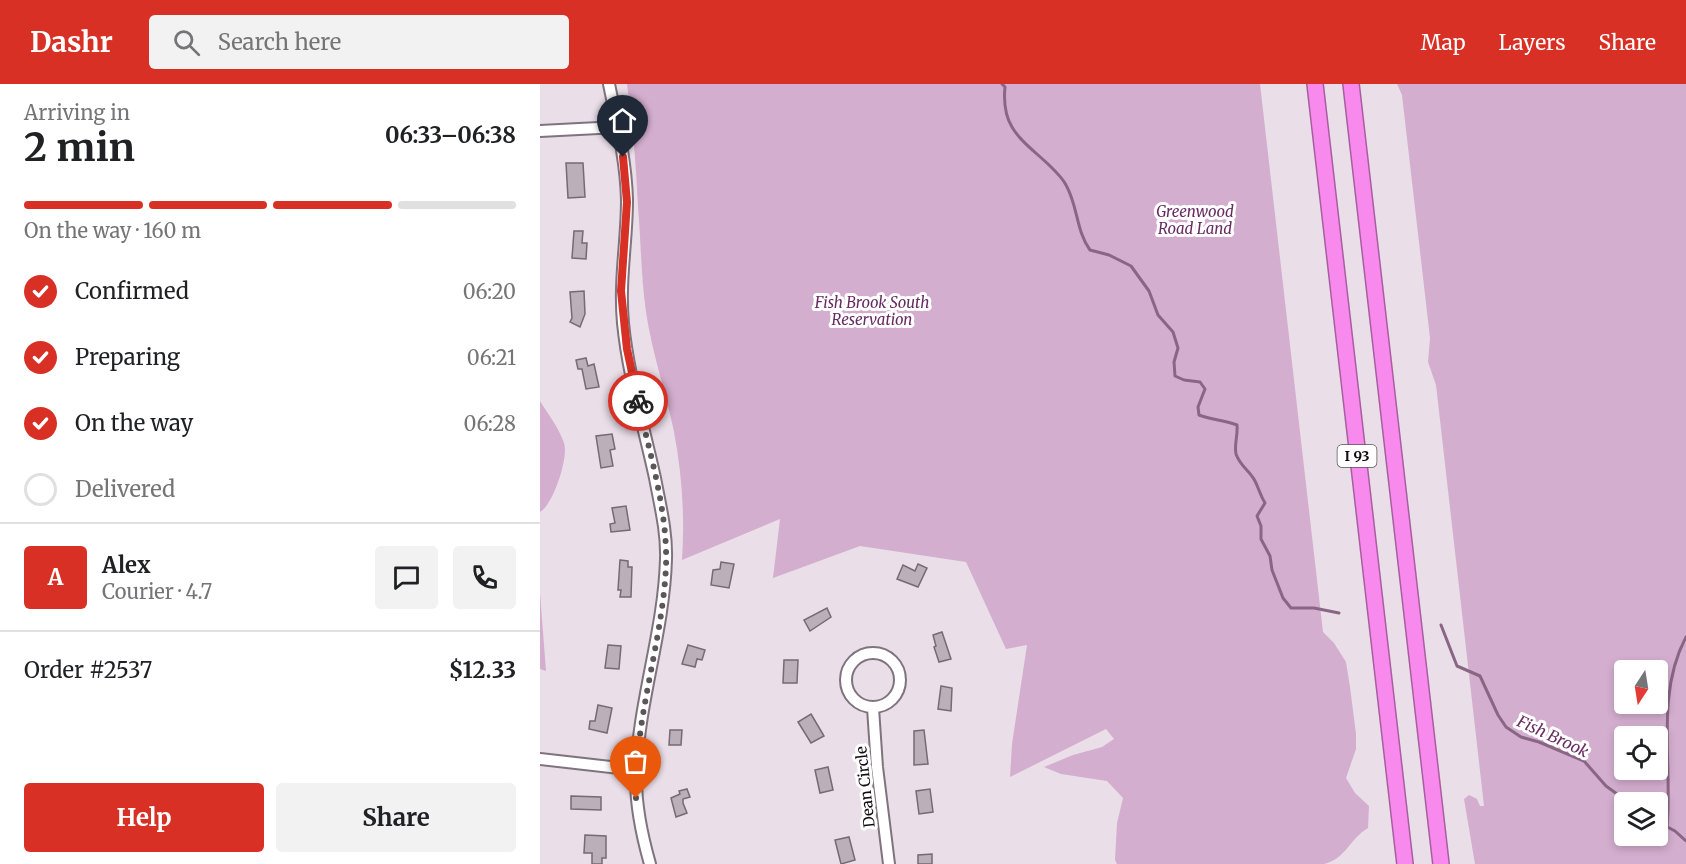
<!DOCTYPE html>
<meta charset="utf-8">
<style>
:root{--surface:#fff;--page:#f2f2f2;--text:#202124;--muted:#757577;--line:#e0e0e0;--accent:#d93025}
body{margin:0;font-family:Merriweather,serif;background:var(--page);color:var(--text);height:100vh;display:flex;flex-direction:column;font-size:22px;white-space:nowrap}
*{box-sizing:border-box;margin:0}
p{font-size:20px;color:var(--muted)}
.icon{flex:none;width:33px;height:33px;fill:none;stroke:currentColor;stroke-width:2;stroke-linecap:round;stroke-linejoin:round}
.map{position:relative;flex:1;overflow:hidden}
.details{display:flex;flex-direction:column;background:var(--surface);width:540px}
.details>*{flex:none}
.needle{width:39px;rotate:192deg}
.controls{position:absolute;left:1074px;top:576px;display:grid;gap:12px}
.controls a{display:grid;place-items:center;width:54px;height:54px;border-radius:6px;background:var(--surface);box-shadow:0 3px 9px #0003;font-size:30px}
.pin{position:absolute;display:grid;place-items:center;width:51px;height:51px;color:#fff;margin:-62px -26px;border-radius:50% 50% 50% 0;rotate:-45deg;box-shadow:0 0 6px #0007}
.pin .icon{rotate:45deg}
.courier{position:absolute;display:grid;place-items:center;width:60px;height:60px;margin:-30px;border:4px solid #d93025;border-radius:50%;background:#fff;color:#222;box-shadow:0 2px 8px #0007}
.summary em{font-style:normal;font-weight:700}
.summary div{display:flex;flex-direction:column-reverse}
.summary{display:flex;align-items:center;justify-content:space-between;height:102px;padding:0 24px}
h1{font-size:39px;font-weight:700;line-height:45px}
.bar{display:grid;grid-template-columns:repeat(4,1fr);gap:9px 6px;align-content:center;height:72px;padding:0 24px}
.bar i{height:8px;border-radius:4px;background:var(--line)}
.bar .on{background:var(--accent)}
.bar p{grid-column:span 4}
.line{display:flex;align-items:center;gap:15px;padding:0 24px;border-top:2px solid var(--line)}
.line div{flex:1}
.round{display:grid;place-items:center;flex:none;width:63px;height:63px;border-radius:6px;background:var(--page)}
ol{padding:0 24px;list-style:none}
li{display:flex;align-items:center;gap:18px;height:66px}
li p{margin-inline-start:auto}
li .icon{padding:6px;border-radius:50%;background:var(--accent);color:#fff;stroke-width:4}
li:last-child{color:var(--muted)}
li i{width:33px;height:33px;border:3px solid var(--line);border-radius:50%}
.button{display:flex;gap:12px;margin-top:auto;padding:12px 24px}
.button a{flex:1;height:69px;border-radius:6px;background:var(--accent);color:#fff;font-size:24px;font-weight:700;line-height:69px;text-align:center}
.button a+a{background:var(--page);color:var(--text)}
header{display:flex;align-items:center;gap:36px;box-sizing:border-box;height:84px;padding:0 30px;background:var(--accent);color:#fff}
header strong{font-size:28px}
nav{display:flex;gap:33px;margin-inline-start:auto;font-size:21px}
.search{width:420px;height:54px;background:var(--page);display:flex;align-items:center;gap:15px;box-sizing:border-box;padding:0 21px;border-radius:6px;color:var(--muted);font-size:22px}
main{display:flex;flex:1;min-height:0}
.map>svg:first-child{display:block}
</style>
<header>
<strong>Dashr</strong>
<div class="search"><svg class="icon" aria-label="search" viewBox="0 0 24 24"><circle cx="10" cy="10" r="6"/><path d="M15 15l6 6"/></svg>Search here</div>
<nav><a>Map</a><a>Layers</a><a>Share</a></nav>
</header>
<main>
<section class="details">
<div class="summary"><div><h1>2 min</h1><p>Arriving in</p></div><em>06:33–06:38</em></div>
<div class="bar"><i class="on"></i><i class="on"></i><i class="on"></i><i></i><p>On the way · 160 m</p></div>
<ol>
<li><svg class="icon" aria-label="check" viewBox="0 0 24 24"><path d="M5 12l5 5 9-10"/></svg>Confirmed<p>06:20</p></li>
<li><svg class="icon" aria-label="check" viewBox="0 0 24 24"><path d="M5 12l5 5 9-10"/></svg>Preparing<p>06:21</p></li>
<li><svg class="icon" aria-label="check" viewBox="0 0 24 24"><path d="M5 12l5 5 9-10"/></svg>On the way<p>06:28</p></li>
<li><i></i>Delivered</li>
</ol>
<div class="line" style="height:108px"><b class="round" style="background:var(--accent);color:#fff">A</b><div><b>Alex</b><p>Courier · 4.7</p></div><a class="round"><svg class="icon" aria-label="chat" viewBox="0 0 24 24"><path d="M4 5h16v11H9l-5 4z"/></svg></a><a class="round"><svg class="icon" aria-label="phone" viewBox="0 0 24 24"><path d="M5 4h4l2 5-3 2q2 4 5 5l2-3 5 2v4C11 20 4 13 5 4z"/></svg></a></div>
<div class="line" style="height:78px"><div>Order #2537</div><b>$12.33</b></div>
<div class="button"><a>Help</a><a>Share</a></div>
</section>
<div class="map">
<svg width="1146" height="780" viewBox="0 0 1146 780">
<rect width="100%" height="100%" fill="#eadee8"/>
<g fill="#d4aecf" fill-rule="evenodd">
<path d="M87 0H720L783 548 794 559 806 578 810 603 816 650V665L806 694 815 709 829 722 828 744C809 755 807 774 784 780H577L575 776 577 739 583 714 567 697 521 690 504 683 533 671 562 663 574 655 566 645 470 693 472 660 487 561 466 565 426 478 320 462 233 494 240 435 142 476C145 433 142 390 134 348 126 308 112 269 106 228 101 193 101 158 98 123 96 82 93 41 87 0Z"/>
<path d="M857 0H1146V780H935L924 715 929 711 937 715 940 722H944L896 301 888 278 890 254 862 11ZM1084 586H1118V620H1084ZM1084 652H1118V686H1084ZM1084 718H1118V752H1084Z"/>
<path d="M0 317C8 330 19 344 24 359 29 373 13 421 0 428Z"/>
<path d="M0 509 6 587 0 585Z"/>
</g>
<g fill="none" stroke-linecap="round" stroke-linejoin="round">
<g stroke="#8a6685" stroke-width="3">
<path d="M462 0 465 3C461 44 481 55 508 80 514 86 522 93 526 101 538 122 536 147 550 166L569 171 591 182 609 207 618 231 633 248 638 264 634 278 635 292 644 296 660 298 665 305 658 323 659 331C672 336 684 336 697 341 698 352 694 360 696 370 700 382 710 387 715 397 719 405 720 411 725 419L717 432 721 442V455L730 472 732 486 743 514 751 524H774L799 529"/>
<path d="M901 541 917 582 940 592 958 631 966 643 981 653 999 658 1044 677 1066 702 1088 718"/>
<path d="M1118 738 1135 747 1146 757"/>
<path d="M1127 743C1133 681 1115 611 1146 553"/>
</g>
</g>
<g fill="#bbafb9" stroke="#756b74" stroke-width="1.5">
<path d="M26 79H43L45 113 28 114Z"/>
<path d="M34 147H43L42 159H47L46 175 32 174Z"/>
<path d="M44 207 45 230 40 243 30 238 32 234 30 208Z"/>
<path d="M46 274 48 282 54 280 59 303 46 305 42 285H38L36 276Z"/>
<path d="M72 350 75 365 70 366 73 382 61 384 56 352Z"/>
<path d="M86 422 90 446 71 448 70 440 75 439 72 424Z"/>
<path d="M80 476 88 477V483H92L91 513H80L81 506H78Z"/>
<path d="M181 478 194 480 189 504 171 501 173 486 180 485Z"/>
<path d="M378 480 387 484 378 503 357 495 363 481 375 487Z"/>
<path d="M287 524 291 533 270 547 264 536Z"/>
<path d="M402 548 411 575 399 578 394 563 396 562 393 551Z"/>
<path d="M68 561 81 562 79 585 65 584Z"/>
<path d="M148 561 165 566 162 576 157 575 155 583 142 580Z"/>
<path d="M244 576H258L257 599H243Z"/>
<path d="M401 602 412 604 411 627 398 625Z"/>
<path d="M58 621 72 624 67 649 49 645 50 637H55Z"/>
<path d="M271 630 284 652 271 659 258 638Z"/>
<path d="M130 646H142L141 661H129Z"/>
<path d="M384 646 388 680 374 681V647Z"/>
<path d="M288 683 293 706 280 709 275 686Z"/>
<path d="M147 705 150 713 143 715V719L147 729 136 733 131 714 140 710 139 707Z"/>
<path d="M390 705 393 728 379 730 376 707Z"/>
<path d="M31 712 61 713V726L31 725Z"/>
<path d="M45 751 66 752V774H62V780H52V769H44Z"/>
<path d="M309 753 315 776 301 780 295 756Z"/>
<path d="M392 770V780H378V771Z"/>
</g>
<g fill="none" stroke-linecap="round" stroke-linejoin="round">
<defs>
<g id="minor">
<path d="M69 0C77 39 86 77 87 116 87 157 79 197 83 239 88 291 104 343 115 394 120 421 127 448 126 475 124 549 97 621 96 695 96 724 102 752 110 780"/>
<path d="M0 47 78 43"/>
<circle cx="333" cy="596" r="27"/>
<path d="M333 624 337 683 349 780"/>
<path d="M0 675 97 686"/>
</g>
<g id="highway">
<path d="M775 0 865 780"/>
<path d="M811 0 901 780"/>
</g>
</defs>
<use href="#minor" stroke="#7f747d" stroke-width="14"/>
<use href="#highway" stroke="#a75e9f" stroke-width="18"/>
<use href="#minor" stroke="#fff" stroke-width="10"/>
<use href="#highway" stroke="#f98aed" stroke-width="15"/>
</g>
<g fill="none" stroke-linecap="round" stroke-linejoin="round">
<path stroke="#5c565b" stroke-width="6" stroke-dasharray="0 10.8" d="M96 714C94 636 122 561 126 483 128 428 110 371 98 317"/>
<path stroke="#d93025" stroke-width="8" d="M83 73 87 118 81 207 87 265 98 317"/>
</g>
<g text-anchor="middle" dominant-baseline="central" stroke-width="6" stroke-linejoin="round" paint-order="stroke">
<rect fill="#fff" stroke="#585557" stroke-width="1.5" x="797.5" y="361" width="39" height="22" rx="4.5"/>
<g font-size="14" font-weight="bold" fill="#100c0f">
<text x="817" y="372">I 93</text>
</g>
<g font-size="15" font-style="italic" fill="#672a61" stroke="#fff">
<text x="655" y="127">Greenwood<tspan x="655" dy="17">Road Land</tspan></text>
<text x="332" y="218">Fish Brook South<tspan x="332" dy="17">Reservation</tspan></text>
</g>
<g font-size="15" fill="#100c0f" stroke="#fff">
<text transform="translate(325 703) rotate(-96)">Dean Circle</text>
</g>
<g font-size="16" font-style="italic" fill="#6a2d64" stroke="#fff">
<text transform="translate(1013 652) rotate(25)">Fish Brook</text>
</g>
</g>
</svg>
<div class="controls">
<a><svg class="needle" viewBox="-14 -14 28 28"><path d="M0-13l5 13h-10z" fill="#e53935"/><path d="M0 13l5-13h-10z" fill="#757577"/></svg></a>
<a><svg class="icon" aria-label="locate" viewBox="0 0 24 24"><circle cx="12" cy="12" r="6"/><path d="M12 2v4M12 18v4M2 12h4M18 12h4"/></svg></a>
<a><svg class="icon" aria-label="layers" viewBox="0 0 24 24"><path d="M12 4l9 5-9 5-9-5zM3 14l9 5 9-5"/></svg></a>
</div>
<div class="pin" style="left:96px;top:714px;background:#ea580c"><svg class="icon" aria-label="bag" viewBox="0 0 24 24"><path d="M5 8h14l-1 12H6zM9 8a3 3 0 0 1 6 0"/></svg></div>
<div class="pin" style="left:83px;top:73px;background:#1f2937"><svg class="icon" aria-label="home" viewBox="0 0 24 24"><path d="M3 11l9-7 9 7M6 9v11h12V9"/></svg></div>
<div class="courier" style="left:98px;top:317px"><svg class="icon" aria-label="bike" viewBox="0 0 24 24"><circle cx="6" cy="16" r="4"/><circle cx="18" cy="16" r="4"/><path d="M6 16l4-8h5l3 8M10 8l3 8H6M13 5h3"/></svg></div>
</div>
</main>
